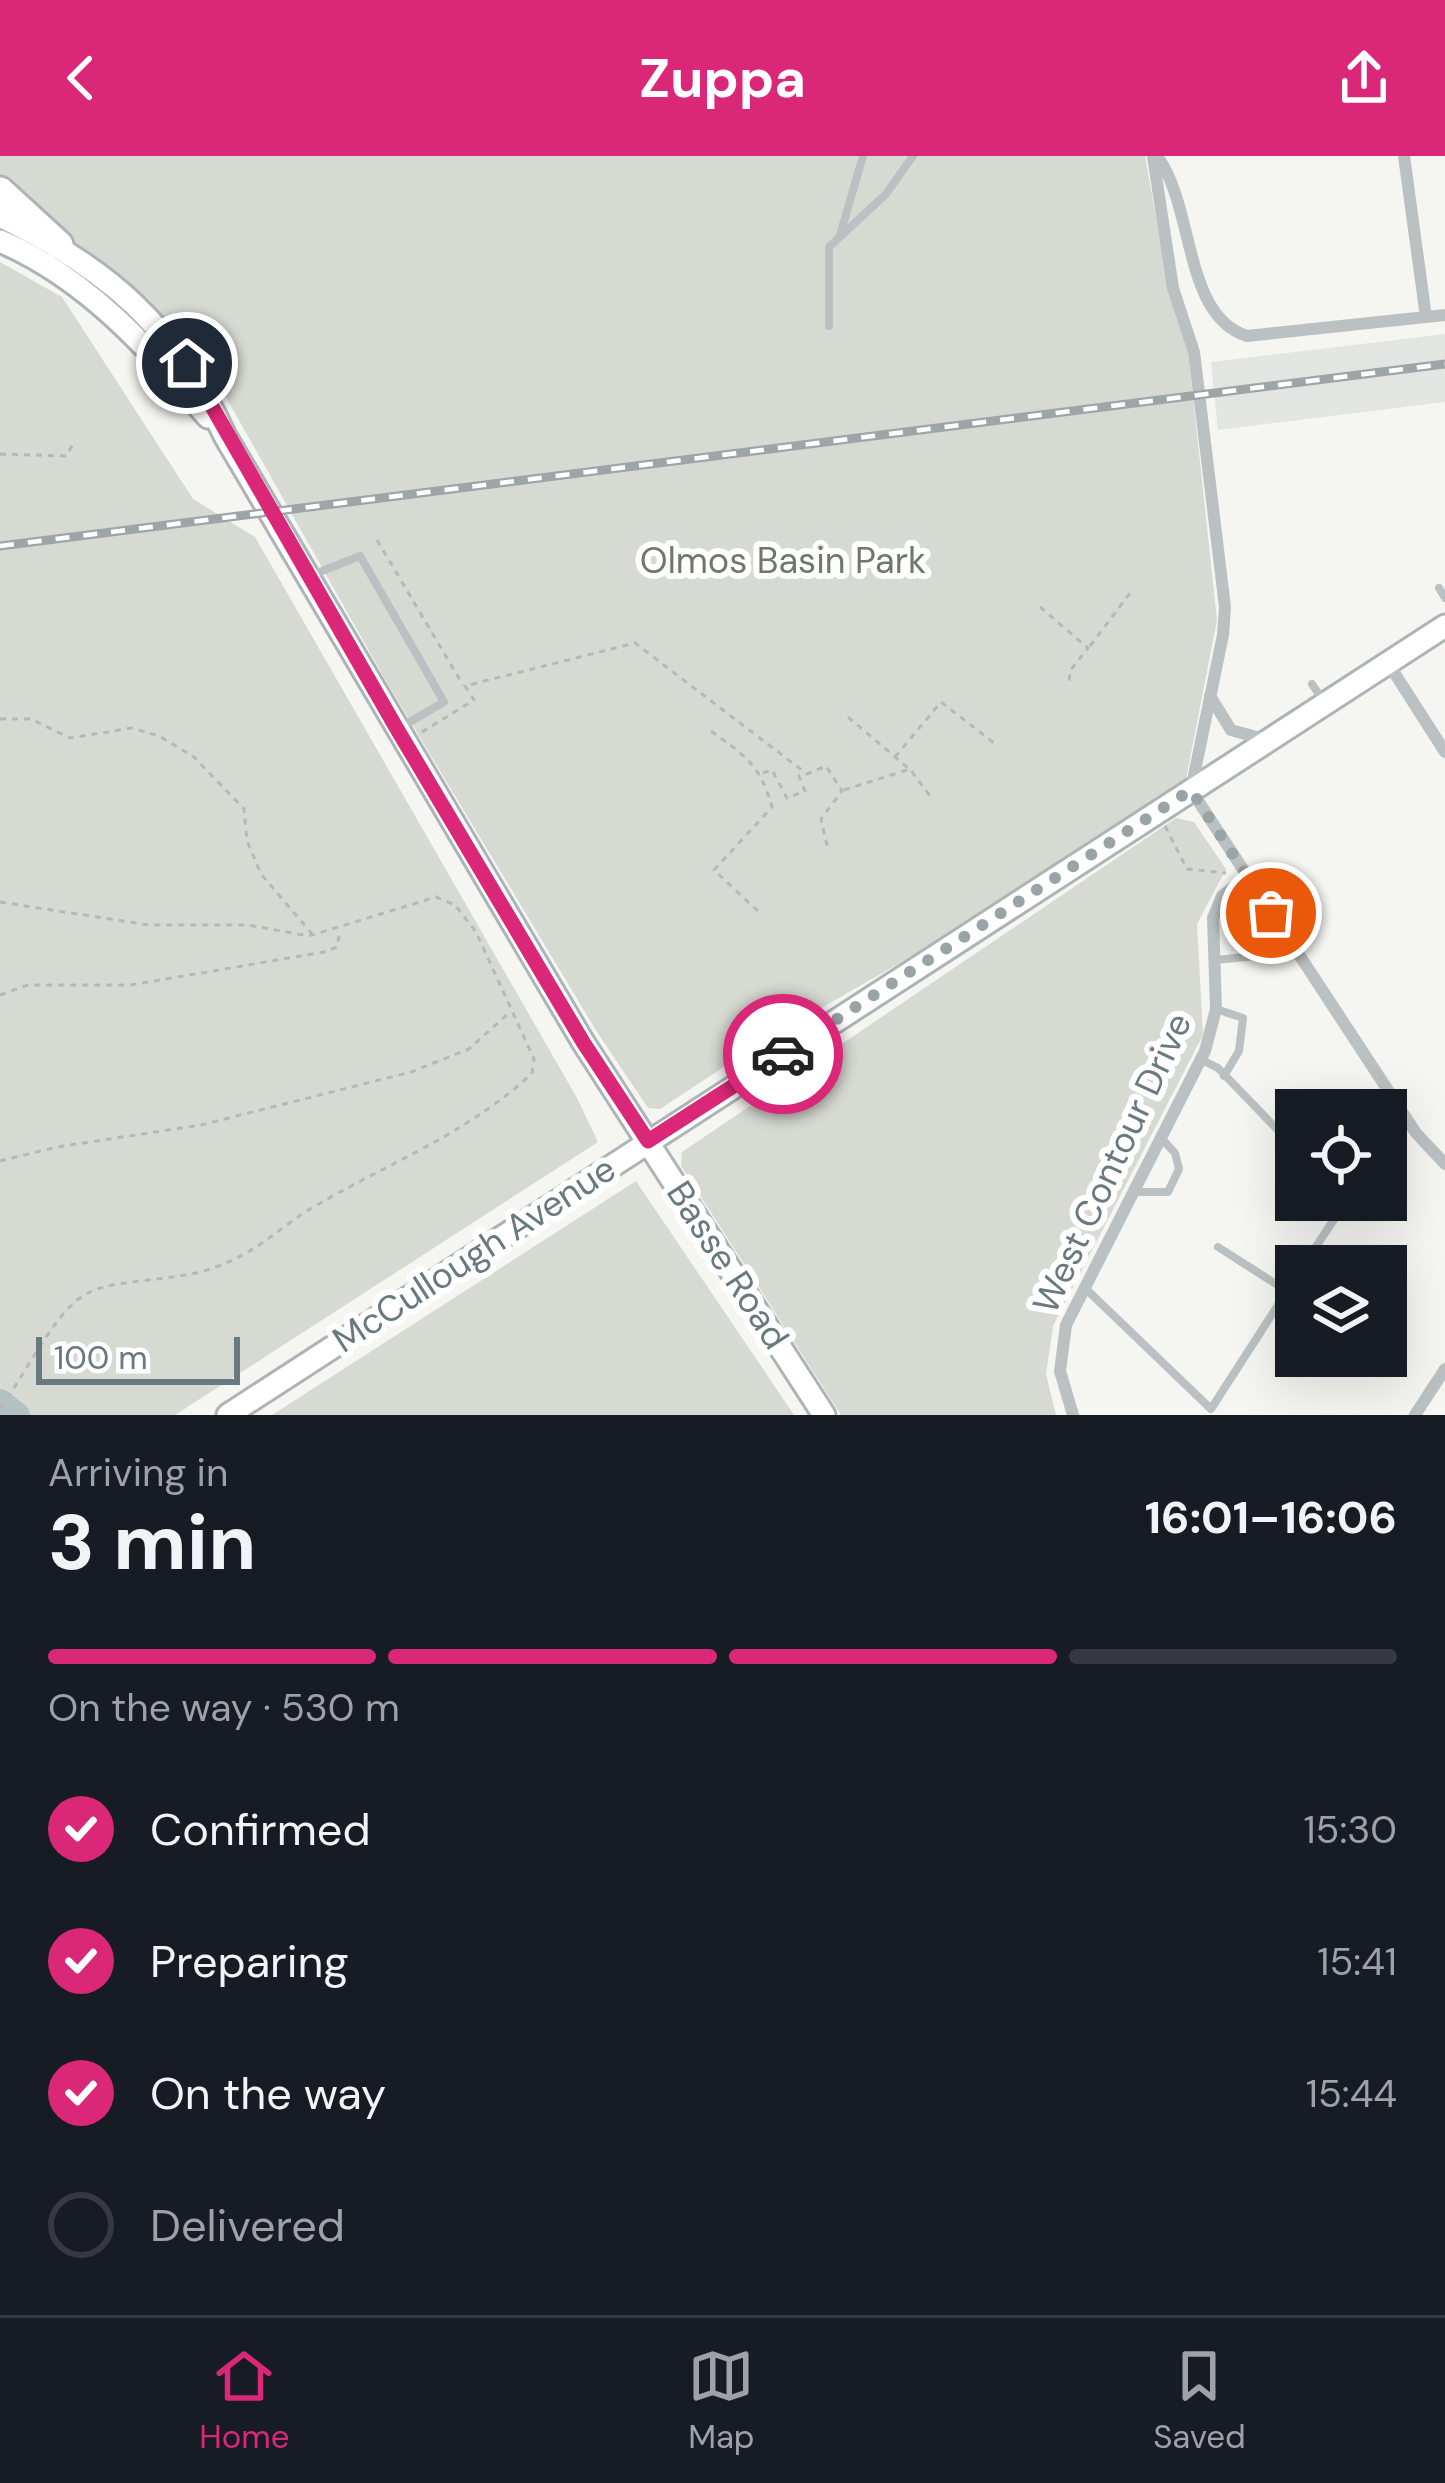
<!DOCTYPE html>
<meta charset="utf-8">
<style>
:root{--surface:#171b24;--page:#20242c;--text:#f1f3f6;--muted:#9ea1a6;--line:#363941;--accent:#db2777}
body{margin:0;font-family:"DM Sans",sans-serif;background:var(--page);color:var(--text);height:100vh;display:flex;flex-direction:column;font-size:45px;white-space:nowrap}
*{box-sizing:border-box;margin:0}
p{font-size:39px;color:var(--muted)}
.icon{flex:none;width:66px;height:66px;fill:none;stroke:currentColor;stroke-width:2;stroke-linecap:round;stroke-linejoin:round}
.map{position:relative;height:1259px;overflow:hidden}
.details{display:flex;flex-direction:column;background:var(--surface);flex:1}
.details>*{flex:none}
.fabs{position:absolute;left:1275px;top:933px;display:grid;gap:24px}
.fabs a{display:grid;place-items:center;width:132px;height:132px;border-radius:0px;background:var(--surface);box-shadow:0 12px 48px #0002;font-size:60px}
.scale{position:absolute;left:36px;bottom:30px;width:204px;box-sizing:border-box;padding-left:12px;border:6px solid #68797f;border-top:0;font-size:33px;line-height:42px;white-space:nowrap;color:#68797f;-webkit-text-stroke:9px #fff;paint-order:stroke}
.pin{position:absolute;display:grid;place-items:center;width:102px;height:102px;color:#fff;margin:-51px;border:6px solid #fff;border-radius:50%;box-shadow:0 3px 12px #0007}
.courier{position:absolute;display:grid;place-items:center;width:120px;height:120px;margin:-60px;border:9px solid #db2777;border-radius:50%;background:#fff;color:#222;box-shadow:0 3px 15px #0007}
.overview em{font-style:normal;font-weight:700}
.overview div{display:flex;flex-direction:column-reverse}
.overview{display:flex;align-items:center;justify-content:space-between;height:204px;padding:0 48px}
h1{font-size:78px;font-weight:700;line-height:90px}
.bar{display:grid;grid-template-columns:repeat(4,1fr);gap:18px 12px;align-content:center;height:144px;padding:0 48px}
.bar i{height:15px;border-radius:9px;background:var(--line)}
.bar .on{background:var(--accent)}
.bar p{grid-column:span 4}
ol{padding:0 48px;list-style:none}
li{display:flex;align-items:center;gap:36px;height:132px}
li p{margin-inline-start:auto}
li .icon{padding:12px;border-radius:50%;background:var(--accent);color:#fff;stroke-width:4}
li:last-child{color:var(--muted)}
li i{width:66px;height:66px;border:6px solid var(--line);border-radius:50%}
header{display:flex;justify-content:space-between;align-items:center;height:156px;padding:0 48px;background:var(--accent);color:#fff;font-size:54px;font-weight:700}
.menu{display:flex;justify-content:space-around;align-items:center;height:168px;border-top:3px solid var(--line);background:var(--surface);font-size:33px;color:var(--muted)}
.menu a{display:grid;justify-items:center;gap:6px}
.menu .on{color:var(--accent)}
.map>svg:first-child{display:block}
</style>
<header><svg class="icon" aria-label="back" viewBox="0 0 24 24"><path d="M15 5l-7 7 7 7"/></svg>Zuppa<svg class="icon" aria-label="share" viewBox="0 0 24 24"><path d="M12 15V3M7 8l5-5 5 5M5 13v7h14v-7"/></svg></header>
<div class="map">
<svg width="1445" height="1259" viewBox="0 0 1445 1259">
<rect width="100%" height="100%" fill="#f5f5f2"/>
<path fill="#e3e5e3" d="M1445 178V246L1218 274 1211 206Z"/>
<g fill="#d6dad2">
<path d="M0 0H1145L1168 129 1188 194 1217 464 1186 623 917 797 757 889 660 953 648 952 597 876 386 525 214 220 148 143 0 26Z"/>
<path d="M0 106 62 141 193 343 255 381 577 942 598 986 175 1259H0Z"/>
<path d="M1176 662 1194 666 1226 713 1197 768 1203 879 1053 1170 1046 1218 1056 1259H841L681 1010 682 996Z"/>
<path d="M636 1025 794 1259H272Z"/>
</g>
<g fill="none" stroke-linecap="round" stroke-linejoin="round">
<path stroke="#b4c1c2" stroke-width="24" d="M0 1245 18 1259"/>
<defs>
<g id="secondary">
<path d="M0 60C107 112 175 170 225 280L583 886 824 1259"/>
<path d="M0 85C87 122 148 192 208 261"/>
<path d="M228 1259 1445 470"/>
</g>
<path id="highway" d="M0 35 59 89"/>
</defs>
<use href="#secondary" stroke="#adb4b6" stroke-width="27"/>
<use href="#highway" stroke="#afb3b5" stroke-width="33"/>
<g stroke="#b5b9ba" stroke-width="3" stroke-dasharray="6 6" stroke-linecap="butt">
<path d="M0 298 66 300 72 290"/>
<path d="M377 384 463 529"/>
<path d="M1040 451 1088 492 1070 515 1069 528"/>
<path d="M1090 490 1130 437"/>
<path d="M848 561 908 612"/>
<path d="M0 563H31L70 582 132 572 159 580 194 601 244 653 247 685 261 718 312 778"/>
<path d="M711 575C745 600 760 608 772 651L714 714 760 757"/>
<path d="M422 576 474 544 465 530 635 487 807 618 826 610 842 635 821 663 828 693"/>
<path d="M895 601 941 546 998 590"/>
<path d="M763 617 772 614 787 642 805 635 799 620 806 618"/>
<path d="M844 634 910 613 933 644"/>
<path d="M1165 670 1187 713 1226 717"/>
<path d="M0 746 149 769H248L309 780 436 741 455 749 476 776 534 903 532 917C473 974 392 1006 322 1046 280 1069 262 1095 213 1112 175 1126 117 1122 88 1137 55 1153 24 1222 0 1252"/>
<path d="M0 839 28 829H131L324 796 337 791 340 775"/>
<path d="M0 1005 57 991 201 969 411 916 469 893 509 857"/>
</g>
<g stroke="#bbc0c2" stroke-width="8">
<path d="M840 79 863 0"/>
<path d="M829 170V91L886 38 913 0"/>
<path d="M312 419 360 400 444 546 398 573"/>
<path d="M1439 432 1445 442"/>
<path d="M1312 528 1325 547"/>
<path d="M1215 804 1267 799"/>
<path d="M1216 853 1243 862 1239 895 1224 920"/>
<path d="M1202 904 1218 912 1296 993"/>
<path d="M1135 1036H1168L1179 1013 1175 997 1161 982"/>
<path d="M1218 1091 1287 1135"/>
<path d="M1303 1110 1345 1047 1342 1044"/>
<path d="M1086 1133 1211 1253 1296 1121"/>
</g>
<g stroke="#bbc0c2" stroke-width="12">
<path d="M1153 0 1173 132 1194 196 1225 451 1223 479 1191 634 1416 977 1445 1008"/>
<path d="M1157 0C1195 51 1183 160 1247 180L1445 159"/>
<path d="M1404 0 1426 161"/>
<path d="M1388 507 1445 596"/>
<path d="M1210 540 1231 574 1267 584"/>
<path d="M1073 1259 1060 1215 1066 1169 1205 895 1216 853 1213 762 1222 740 1247 721"/>
<path d="M1415 1259 1445 1213"/>
</g>
<use href="#secondary" stroke="#fff" stroke-width="21"/>
<use href="#highway" stroke="#fff" stroke-width="27"/>
<defs>
<path id="rail" d="M0 390 1445 208"/>
</defs>
<use href="#rail" stroke="#9da5a7" stroke-width="9"/>
<use href="#rail" stroke="#fff" stroke-width="4.5" stroke-dasharray="14" stroke-linecap="butt"/>
</g>
<g fill="none" stroke-linecap="round" stroke-linejoin="round">
<path stroke="#99a4a7" stroke-width="12" stroke-dasharray="0 21.6" d="M783 898 1191 634 1271 757"/>
<path stroke="#db2777" stroke-width="15" d="M187 207 397 573 583 886 648 985 783 898"/>
</g>
<g text-anchor="middle" dominant-baseline="central" stroke-width="12" stroke-linejoin="round" paint-order="stroke">
<g font-size="36" fill="#6d7866" stroke="#fff">
<text x="783" y="404">Olmos Basin Park</text>
</g>
<g font-size="36" fill="#68797f" stroke="#fff">
<text transform="translate(1112 1007) rotate(-65)">West Contour Drive</text>
<text transform="translate(474 1098) rotate(-33)">McCullough Avenue</text>
<text transform="translate(728 1109) rotate(57)">Basse Road</text>
</g>
</g>
</svg>
<div class="fabs">
<a><svg class="icon" aria-label="locate" viewBox="0 0 24 24"><circle cx="12" cy="12" r="6"/><path d="M12 2v4M12 18v4M2 12h4M18 12h4"/></svg></a>
<a><svg class="icon" aria-label="layers" viewBox="0 0 24 24"><path d="M12 4l9 5-9 5-9-5zM3 14l9 5 9-5"/></svg></a>
</div>
<div class="scale">100 m</div>
<div class="pin" style="left:1271px;top:757px;background:#ea580c"><svg class="icon" aria-label="bag" viewBox="0 0 24 24"><path d="M5 8h14l-1 12H6zM9 8a3 3 0 0 1 6 0"/></svg></div>
<div class="pin" style="left:187px;top:207px;background:#1f2937"><svg class="icon" aria-label="home" viewBox="0 0 24 24"><path d="M3 11l9-7 9 7M6 9v11h12V9"/></svg></div>
<div class="courier" style="left:783px;top:898px"><svg class="icon" aria-label="car" viewBox="0 0 24 24"><path d="M5 17H2v-5l4-1 3-4h7l3 4 3 1v5h-3M9 17h6M6 11h13"/><circle cx="7" cy="17" r="2"/><circle cx="17" cy="17" r="2"/></svg></div>
</div>
<section class="details">
<div class="overview"><div><h1>3 min</h1><p>Arriving in</p></div><em>16:01–16:06</em></div>
<div class="bar"><i class="on"></i><i class="on"></i><i class="on"></i><i></i><p>On the way · 530 m</p></div>
<ol>
<li><svg class="icon" aria-label="check" viewBox="0 0 24 24"><path d="M5 12l5 5 9-10"/></svg>Confirmed<p>15:30</p></li>
<li><svg class="icon" aria-label="check" viewBox="0 0 24 24"><path d="M5 12l5 5 9-10"/></svg>Preparing<p>15:41</p></li>
<li><svg class="icon" aria-label="check" viewBox="0 0 24 24"><path d="M5 12l5 5 9-10"/></svg>On the way<p>15:44</p></li>
<li><i></i>Delivered</li>
</ol>
</section>
<nav class="menu">
<a class="on"><svg class="icon" aria-label="home" viewBox="0 0 24 24"><path d="M3 11l9-7 9 7M6 9v11h12V9"/></svg>Home</a>
<a><svg class="icon" aria-label="map" viewBox="0 0 24 24"><path d="M3 6l6-2 6 2 6-2v14l-6 2-6-2-6 2zM9 4v14M15 6v14"/></svg>Map</a>
<a><svg class="icon" aria-label="saved" viewBox="0 0 24 24"><path d="M7 4h10v16l-5-4-5 4z"/></svg>Saved</a>
</nav>
